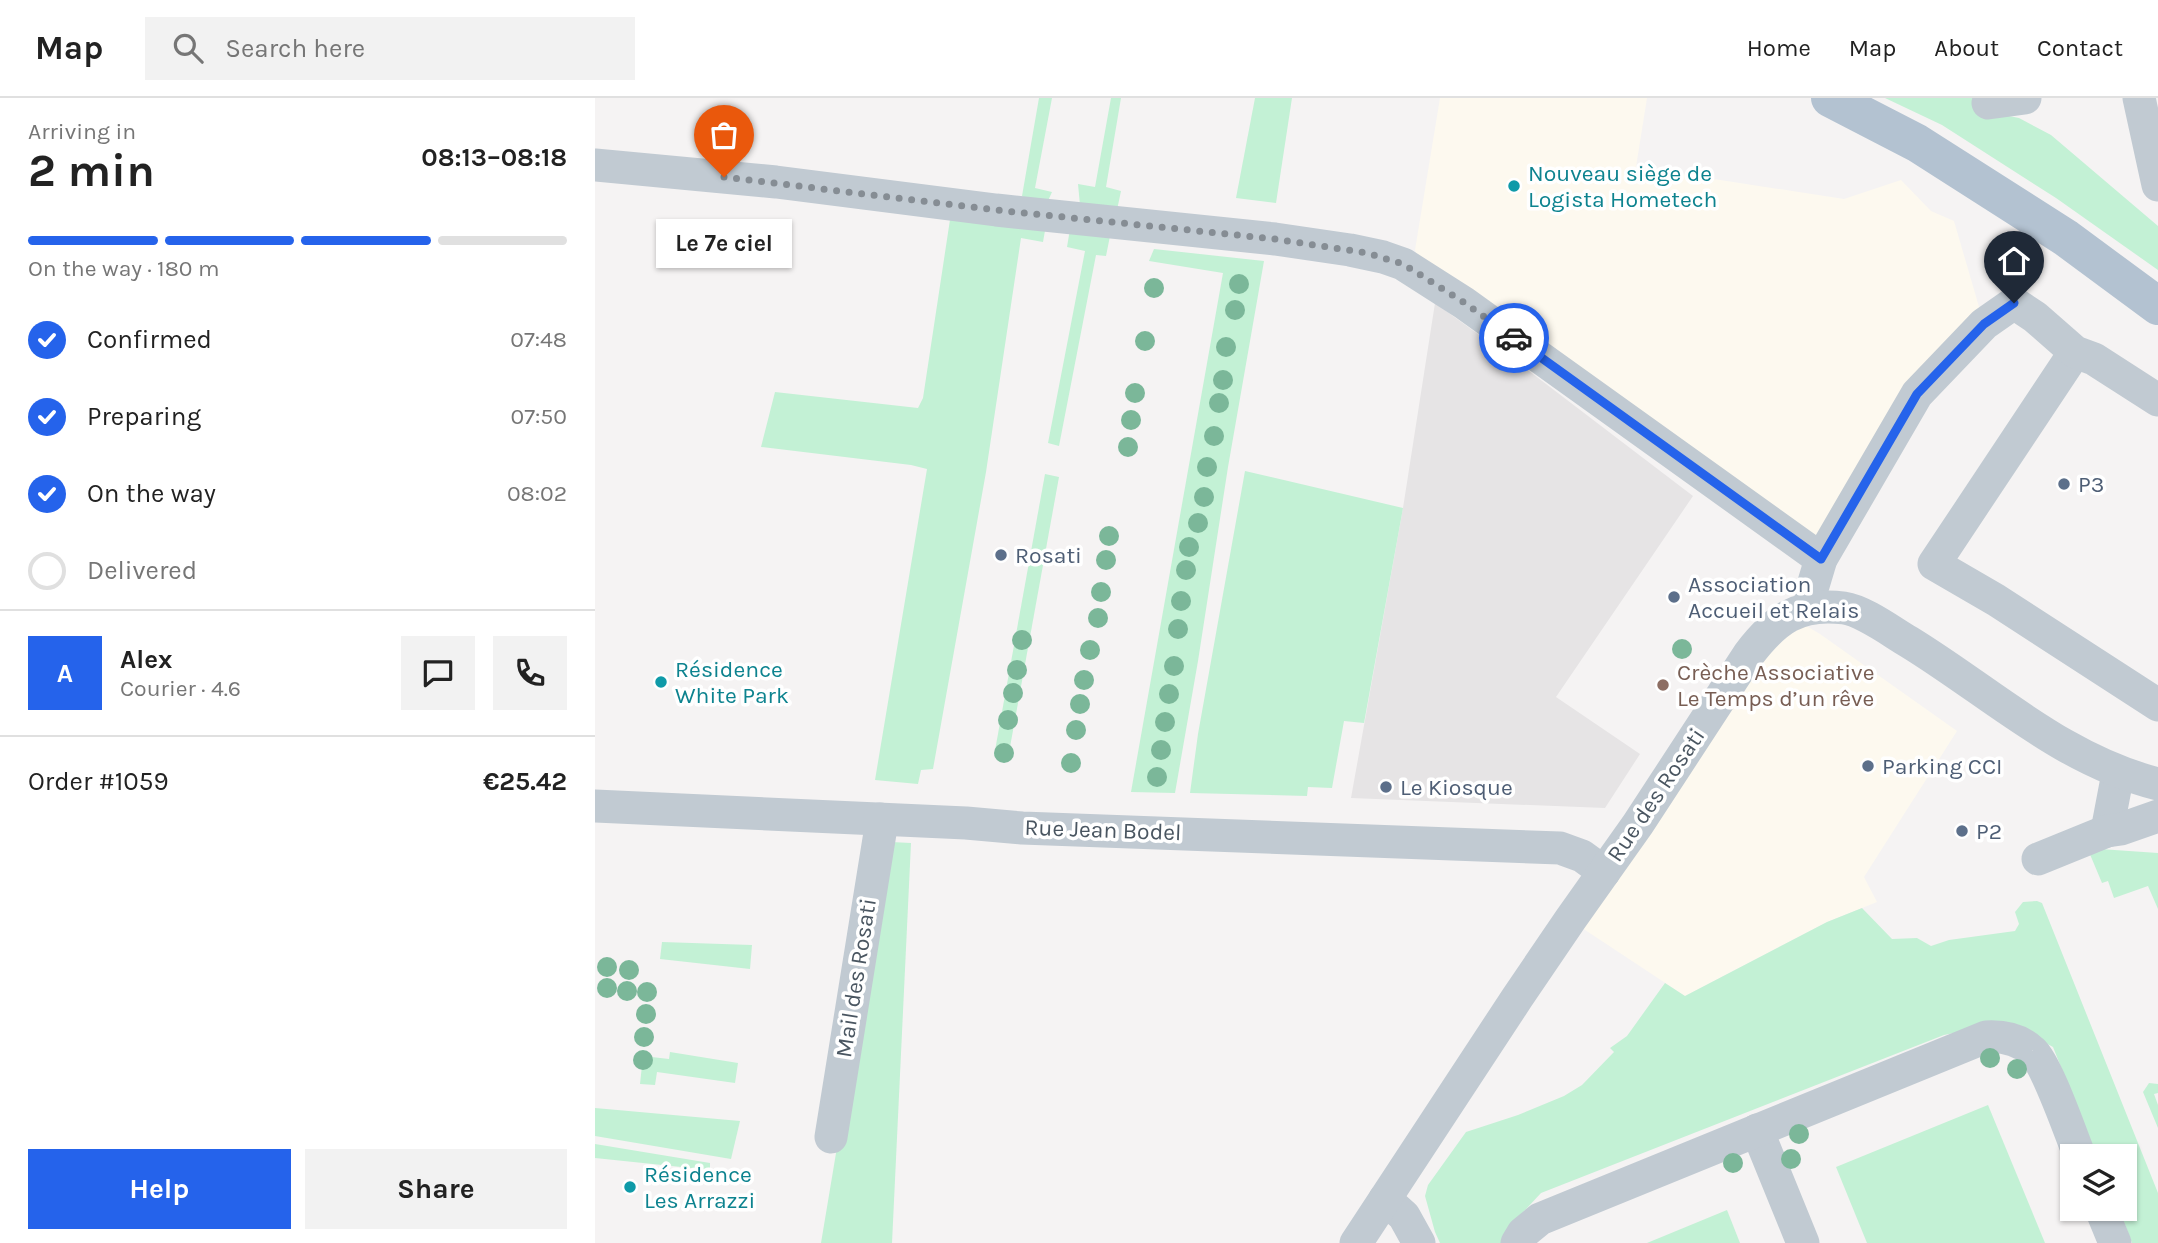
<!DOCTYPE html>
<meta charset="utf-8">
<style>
:root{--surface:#fff;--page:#f2f2f2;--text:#222;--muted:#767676;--line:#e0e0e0;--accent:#2563eb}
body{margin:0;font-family:Karla,sans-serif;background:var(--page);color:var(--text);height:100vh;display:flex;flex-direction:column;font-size:26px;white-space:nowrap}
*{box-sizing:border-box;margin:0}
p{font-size:23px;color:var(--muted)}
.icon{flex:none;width:38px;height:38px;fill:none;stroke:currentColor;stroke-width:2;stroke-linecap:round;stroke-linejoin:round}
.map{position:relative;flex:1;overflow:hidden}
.side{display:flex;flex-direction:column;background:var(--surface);width:595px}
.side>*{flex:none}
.tools{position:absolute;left:1465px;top:1046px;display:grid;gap:14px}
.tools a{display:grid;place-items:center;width:77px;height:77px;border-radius:0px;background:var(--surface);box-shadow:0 2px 5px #0004;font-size:35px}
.pin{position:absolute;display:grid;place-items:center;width:60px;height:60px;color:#fff;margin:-72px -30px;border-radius:50% 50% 50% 0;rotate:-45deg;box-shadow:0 0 7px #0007}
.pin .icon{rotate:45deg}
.courier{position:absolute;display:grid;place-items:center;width:70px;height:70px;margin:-35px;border:5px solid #2563eb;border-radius:50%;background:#fff;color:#222;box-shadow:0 2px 9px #0007}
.bubble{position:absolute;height:49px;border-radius:0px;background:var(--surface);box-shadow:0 2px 5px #0004;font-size:23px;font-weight:700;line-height:49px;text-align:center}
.head em{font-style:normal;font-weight:700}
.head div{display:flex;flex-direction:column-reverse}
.head{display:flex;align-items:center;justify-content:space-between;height:119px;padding:0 28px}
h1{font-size:46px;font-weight:700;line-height:52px}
.bar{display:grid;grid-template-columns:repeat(4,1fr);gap:10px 7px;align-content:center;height:84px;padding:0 28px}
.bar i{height:9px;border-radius:5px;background:var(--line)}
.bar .current{background:var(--accent)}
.bar p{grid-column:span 4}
.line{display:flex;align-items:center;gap:18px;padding:0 28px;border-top:2px solid var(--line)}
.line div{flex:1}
.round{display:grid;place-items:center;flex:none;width:74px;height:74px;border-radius:0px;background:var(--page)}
ol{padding:0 28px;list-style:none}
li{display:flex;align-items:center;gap:21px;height:77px}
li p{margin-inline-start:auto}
li .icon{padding:7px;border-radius:50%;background:var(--accent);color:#fff;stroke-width:4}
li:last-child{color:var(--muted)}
li i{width:38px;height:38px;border:4px solid var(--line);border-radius:50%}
.button{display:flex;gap:14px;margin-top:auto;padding:14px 28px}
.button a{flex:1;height:80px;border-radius:0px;background:var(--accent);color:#fff;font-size:28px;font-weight:700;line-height:80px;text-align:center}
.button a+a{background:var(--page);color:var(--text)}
header{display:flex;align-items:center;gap:42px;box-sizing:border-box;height:98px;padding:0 35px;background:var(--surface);border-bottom:2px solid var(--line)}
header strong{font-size:33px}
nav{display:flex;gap:38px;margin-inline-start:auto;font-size:24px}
.search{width:490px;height:63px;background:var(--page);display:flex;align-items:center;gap:18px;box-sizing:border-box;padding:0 24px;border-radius:0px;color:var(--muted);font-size:26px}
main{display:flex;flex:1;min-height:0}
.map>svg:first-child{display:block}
</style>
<header>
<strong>Map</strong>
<div class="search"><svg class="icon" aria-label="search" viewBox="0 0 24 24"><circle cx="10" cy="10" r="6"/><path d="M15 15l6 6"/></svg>Search here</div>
<nav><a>Home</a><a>Map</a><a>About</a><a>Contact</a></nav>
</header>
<main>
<section class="side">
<div class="head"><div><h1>2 min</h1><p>Arriving in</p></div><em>08:13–08:18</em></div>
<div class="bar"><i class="current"></i><i class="current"></i><i class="current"></i><i></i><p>On the way · 180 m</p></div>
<ol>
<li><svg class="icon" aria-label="check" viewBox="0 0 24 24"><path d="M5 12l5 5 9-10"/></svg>Confirmed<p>07:48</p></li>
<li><svg class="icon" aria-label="check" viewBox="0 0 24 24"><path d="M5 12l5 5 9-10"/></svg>Preparing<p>07:50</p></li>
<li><svg class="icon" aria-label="check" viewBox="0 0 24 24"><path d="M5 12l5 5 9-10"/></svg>On the way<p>08:02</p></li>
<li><i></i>Delivered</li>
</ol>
<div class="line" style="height:126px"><b class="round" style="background:var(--accent);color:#fff">A</b><div><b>Alex</b><p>Courier · 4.6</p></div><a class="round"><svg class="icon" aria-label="chat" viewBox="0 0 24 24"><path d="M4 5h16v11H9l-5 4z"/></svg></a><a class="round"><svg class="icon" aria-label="phone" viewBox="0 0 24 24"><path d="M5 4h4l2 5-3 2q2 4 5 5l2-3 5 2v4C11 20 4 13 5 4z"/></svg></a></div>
<div class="line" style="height:91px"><div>Order #1059</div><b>€25.42</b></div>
<div class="button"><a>Help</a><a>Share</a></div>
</section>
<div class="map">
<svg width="1563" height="1145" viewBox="0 0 1563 1145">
<rect width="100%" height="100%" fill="#f5f3f3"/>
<g fill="#fdf9ef">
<path d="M845 0H1052L1041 69 1249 101 1306 82 1336 113 1359 123 1389 226 1226 461 830 181 820 152Z"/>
<path d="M1193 517 1225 536 1362 633 1269 779 1282 804 1232 824 1090 898 975 822Z"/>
</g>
<path fill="#e6e4e5" d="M840 205 934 273 1098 398 961 599 1045 656 1010 710 756 700 808 410Z"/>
<g fill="#c3f1d5">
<path d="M444 0H457L440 90 457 94 452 105 437 103 427 98Z"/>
<path d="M516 0H526L511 89 526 93 522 112 485 107 483 86 500 89Z"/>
<path d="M660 0H697L681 105 641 100Z"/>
<path d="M1290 0H1392L1394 14 1424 20 1456 37 1563 128V172L1461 100 1347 27Z"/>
<path d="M356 115 451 127 448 144 426 140 391 374 338 671 326 672 323 686 280 682 332 371 316 367 166 349 180 294 323 310 328 300Z"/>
<path d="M475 131 515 138 511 158 501 157 464 348 453 345 490 153 472 149Z"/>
<path d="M559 151 669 163 633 369 603 563 580 695 536 694 628 175 554 163Z"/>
<path d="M650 373 808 410 769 625 749 623 737 690 713 689 712 698 595 695 603 636Z"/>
<path d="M450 376 464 379 413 660 399 658Z"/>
<path d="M296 744 316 745 297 1145H226L275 852Z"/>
<path d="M1505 751 1563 755V811L1553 788 1519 800 1513 783 1507 785 1494 754Z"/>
<path d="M1442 803 1447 805 1563 1095V1145H1537L1524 1111H1530V1059H1502L1458 949 1447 943 1388 929 1349 937 946 1095 917 1126 909 1145H845L840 1134 830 1098 833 1087 871 1034 923 1017 969 998 987 987 1019 954 1015 950 1032 938 1070 885 1090 898 1232 824 1267 810 1297 841 1322 840 1336 848 1354 842 1420 833 1424 826 1420 814 1428 804Z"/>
<path d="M67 844 157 847 155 871 65 861Z"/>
<path d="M75 954 143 965 140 985 62 974 60 987 45 986 48 958 74 961Z"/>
<path d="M1554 985 1563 986V995L1559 996 1563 1007V1030L1548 994Z"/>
<path d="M1393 1007 1450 1145H1272L1241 1069Z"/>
<path d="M0 1010 145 1023 136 1061 0 1038Z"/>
<path d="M0 1046 115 1065V1072L0 1060Z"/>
<path d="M1132 1112 1145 1145H1052Z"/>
</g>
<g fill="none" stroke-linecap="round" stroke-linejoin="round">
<g stroke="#c1cad2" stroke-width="33">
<path d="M1544 0 1563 87"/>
<path d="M1393 5 1430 0"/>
<path d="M0 67 181 84 401 112 680 141 755 152 788 159 808 166 869 205 1226 461"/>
<path d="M1480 254 1339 466 1401 502 1563 607"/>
<path d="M1215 510 1217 491 1226 461 1322 296 1389 226 1419 205 1440 219 1480 254 1499 261 1563 302"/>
<path d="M0 708 371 725 427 730 965 750 987 758 1009 774"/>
<path d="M1512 733 1523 675"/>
<path d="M1443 761 1512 733 1526 731 1563 718"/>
<path d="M1162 1032 1208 1145"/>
<path d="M236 1039 285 735V721"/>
<path d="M790 1101 809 1118 824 1145"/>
<path d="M1506 1111 1520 1145"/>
<path d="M761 1145 922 900 975 822 1043 726 1154 556C1180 522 1203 504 1249 510 1269 513 1297 534 1314 544 1397 595 1467 662 1563 686"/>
<path d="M922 1145 928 1135 945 1121 1391 939C1408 938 1424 941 1437 953 1452 966 1476 1037 1485 1059"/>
</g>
<path stroke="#b3c2d1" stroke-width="38" d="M1235 0 1322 45 1471 140 1563 208"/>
</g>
<g fill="#7bb799">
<circle cx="644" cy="186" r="10"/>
<circle cx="559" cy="190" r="10"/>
<circle cx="640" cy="212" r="10"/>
<circle cx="550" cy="243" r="10"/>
<circle cx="631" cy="249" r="10"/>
<circle cx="628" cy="282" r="10"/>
<circle cx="540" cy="295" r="10"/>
<circle cx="624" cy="305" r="10"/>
<circle cx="536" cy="322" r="10"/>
<circle cx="619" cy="338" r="10"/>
<circle cx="533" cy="349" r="10"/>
<circle cx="612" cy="369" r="10"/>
<circle cx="609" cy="399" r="10"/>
<circle cx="603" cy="425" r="10"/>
<circle cx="514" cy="438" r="10"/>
<circle cx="594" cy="449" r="10"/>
<circle cx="511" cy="462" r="10"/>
<circle cx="591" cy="472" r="10"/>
<circle cx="506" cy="494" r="10"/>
<circle cx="586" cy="503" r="10"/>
<circle cx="503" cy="520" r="10"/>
<circle cx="583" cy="531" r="10"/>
<circle cx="427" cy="542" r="10"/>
<circle cx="1087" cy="551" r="10"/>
<circle cx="495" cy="552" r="10"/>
<circle cx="579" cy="568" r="10"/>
<circle cx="422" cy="572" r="10"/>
<circle cx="489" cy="582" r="10"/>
<circle cx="418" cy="595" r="10"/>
<circle cx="574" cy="596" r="10"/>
<circle cx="485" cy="606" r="10"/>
<circle cx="413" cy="622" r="10"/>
<circle cx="570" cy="624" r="10"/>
<circle cx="481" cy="632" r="10"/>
<circle cx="566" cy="652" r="10"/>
<circle cx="409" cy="655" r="10"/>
<circle cx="476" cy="665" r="10"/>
<circle cx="562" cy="679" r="10"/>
<circle cx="12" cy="869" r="10"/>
<circle cx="34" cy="872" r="10"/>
<circle cx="12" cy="890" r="10"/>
<circle cx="32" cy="893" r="10"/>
<circle cx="52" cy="894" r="10"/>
<circle cx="51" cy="916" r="10"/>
<circle cx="49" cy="939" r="10"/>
<circle cx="1395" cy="960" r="10"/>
<circle cx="48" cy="962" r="10"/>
<circle cx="1422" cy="971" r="10"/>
<circle cx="1204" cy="1036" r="10"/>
<circle cx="1196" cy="1061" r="10"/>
<circle cx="1138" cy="1065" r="10"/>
</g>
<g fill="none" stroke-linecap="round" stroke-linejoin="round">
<path stroke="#868d94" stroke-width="7" stroke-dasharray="0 12.6" d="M129 79 401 112 680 141 772 155 808 166 870 205 919 240"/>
<path stroke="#2563eb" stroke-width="9" d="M919 240 1226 461 1322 296 1389 226 1419 205"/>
</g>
<g fill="#0f9aa8" stroke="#fff" stroke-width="2.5">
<circle cx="919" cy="88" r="7"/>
<circle cx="66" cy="584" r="7"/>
<circle cx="35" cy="1089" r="7"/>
</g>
<g fill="#5c6f8a" stroke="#fff" stroke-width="2.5">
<circle cx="1469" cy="386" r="7"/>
<circle cx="406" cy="457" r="7"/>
<circle cx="1079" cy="499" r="7"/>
<circle cx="1273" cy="668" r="7"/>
<circle cx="791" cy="689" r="7"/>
<circle cx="1367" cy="733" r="7"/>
</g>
<circle fill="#8d6e63" stroke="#fff" stroke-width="2.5" cx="1068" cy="587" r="7"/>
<g text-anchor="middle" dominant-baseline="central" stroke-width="7" stroke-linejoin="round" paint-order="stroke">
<g font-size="23" fill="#0d838f" stroke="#fff" text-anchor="start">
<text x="933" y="75">Nouveau siège de<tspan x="933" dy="26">Logista Hometech</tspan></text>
<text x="80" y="571">Résidence<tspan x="80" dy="26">White Park</tspan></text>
<text x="49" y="1076">Résidence<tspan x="49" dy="26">Les Arrazzi</tspan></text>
</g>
<g font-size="23" fill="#4e5e75" stroke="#fff" text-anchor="start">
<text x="1483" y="386">P3</text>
<text x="420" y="457">Rosati</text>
<text x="1093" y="486">Association<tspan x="1093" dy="26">Accueil et Relais</tspan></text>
<text x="1287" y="668">Parking CCI</text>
<text x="805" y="689">Le Kiosque</text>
<text x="1381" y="733">P2</text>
</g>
<g font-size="23" fill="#785e54" stroke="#fff" text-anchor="start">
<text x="1082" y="574">Crèche Associative<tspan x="1082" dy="26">Le Temps d’un rêve</tspan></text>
</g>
<g font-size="23" fill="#4a5661" stroke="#fff">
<text transform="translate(1061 697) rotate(-56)">Rue des Rosati</text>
<text transform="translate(508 732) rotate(2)">Rue Jean Bodel</text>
<text transform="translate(261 880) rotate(-81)">Mail des Rosati</text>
</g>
</g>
</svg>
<div class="tools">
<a><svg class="icon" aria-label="layers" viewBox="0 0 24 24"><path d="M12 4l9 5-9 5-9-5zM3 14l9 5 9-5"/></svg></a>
</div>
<div class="pin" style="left:129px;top:79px;background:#ea580c"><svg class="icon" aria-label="bag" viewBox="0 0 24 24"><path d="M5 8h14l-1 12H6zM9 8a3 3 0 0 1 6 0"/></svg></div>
<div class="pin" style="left:1419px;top:205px;background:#1f2937"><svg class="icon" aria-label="home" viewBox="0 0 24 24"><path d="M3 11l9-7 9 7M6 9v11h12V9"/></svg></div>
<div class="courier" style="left:919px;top:240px"><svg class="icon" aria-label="car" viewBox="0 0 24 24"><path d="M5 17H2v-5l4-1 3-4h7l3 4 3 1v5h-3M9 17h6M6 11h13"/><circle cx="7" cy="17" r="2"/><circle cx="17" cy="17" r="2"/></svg></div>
<div class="bubble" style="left:61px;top:121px;width:136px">Le 7e ciel</div>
</div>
</main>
